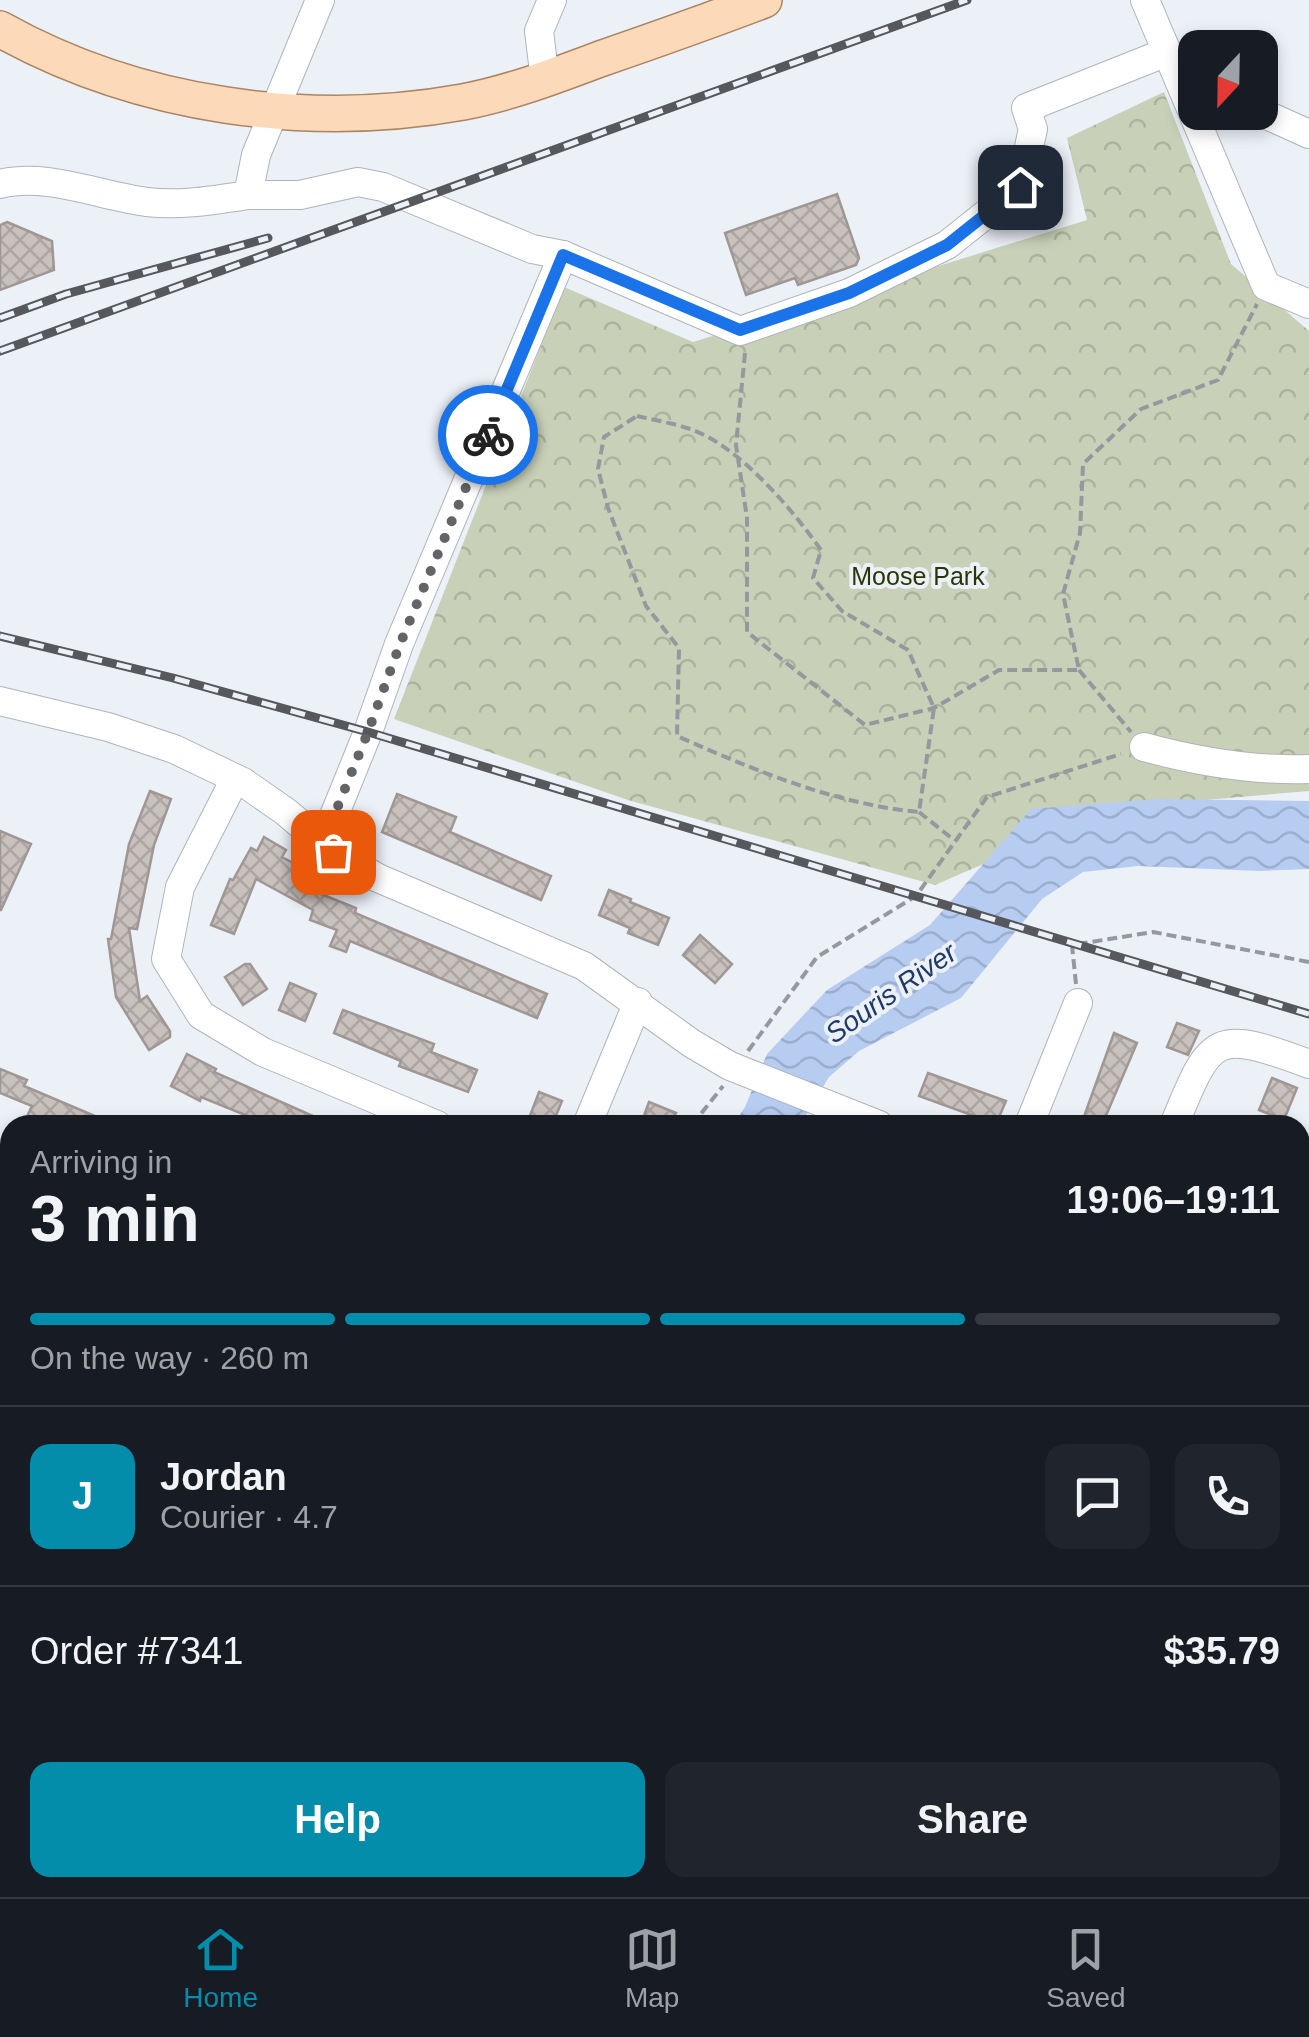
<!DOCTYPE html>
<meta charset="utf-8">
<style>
:root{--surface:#171b24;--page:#20242c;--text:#f1f3f6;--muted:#9ea1a6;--line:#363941;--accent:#048cab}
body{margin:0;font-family:Arial,sans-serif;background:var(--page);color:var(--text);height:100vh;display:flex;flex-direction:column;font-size:38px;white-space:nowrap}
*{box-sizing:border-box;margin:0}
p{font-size:32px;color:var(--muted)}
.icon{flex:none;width:55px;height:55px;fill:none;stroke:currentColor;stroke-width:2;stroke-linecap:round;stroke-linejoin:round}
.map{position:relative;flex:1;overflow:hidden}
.details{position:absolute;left:0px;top:1115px;width:1310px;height:782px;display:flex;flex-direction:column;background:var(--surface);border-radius:30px 30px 0 0;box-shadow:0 5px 15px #0003}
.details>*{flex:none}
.needle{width:65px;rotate:202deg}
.controls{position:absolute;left:1178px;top:30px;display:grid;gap:20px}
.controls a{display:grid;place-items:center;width:100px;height:100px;border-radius:20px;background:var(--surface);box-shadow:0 5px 15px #0003;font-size:50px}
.pin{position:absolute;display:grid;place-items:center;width:85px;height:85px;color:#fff;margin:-42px;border-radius:20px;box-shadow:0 5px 15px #0006}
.courier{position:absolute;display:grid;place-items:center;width:100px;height:100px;margin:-50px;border:8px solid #1a73e8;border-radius:50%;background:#fff;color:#222;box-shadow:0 2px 12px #0007}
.head em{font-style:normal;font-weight:600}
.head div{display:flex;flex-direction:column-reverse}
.head{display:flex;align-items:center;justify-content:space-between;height:170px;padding:0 30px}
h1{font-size:65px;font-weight:600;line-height:75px}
.bar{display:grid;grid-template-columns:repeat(4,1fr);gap:15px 10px;align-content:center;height:120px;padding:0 30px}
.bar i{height:12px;border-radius:8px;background:var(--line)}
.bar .current{background:var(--accent)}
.bar p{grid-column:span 4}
.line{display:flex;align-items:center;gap:25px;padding:0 30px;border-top:2px solid var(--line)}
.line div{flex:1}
.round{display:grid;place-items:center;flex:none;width:105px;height:105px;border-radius:20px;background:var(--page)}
.primary-button{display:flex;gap:20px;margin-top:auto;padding:20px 30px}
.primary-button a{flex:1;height:115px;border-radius:20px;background:var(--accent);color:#fff;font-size:40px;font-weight:600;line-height:115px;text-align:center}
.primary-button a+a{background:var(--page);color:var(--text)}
.tabs{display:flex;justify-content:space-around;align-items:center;height:140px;border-top:2px solid var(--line);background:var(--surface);font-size:28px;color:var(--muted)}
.tabs a{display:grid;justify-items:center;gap:5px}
.tabs .current{color:var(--accent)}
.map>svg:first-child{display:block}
</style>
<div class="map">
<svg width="1309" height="1897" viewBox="0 0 1309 1897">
<defs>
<pattern id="park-crowns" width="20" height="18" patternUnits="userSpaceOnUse" patternTransform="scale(2.5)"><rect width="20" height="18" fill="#c8d1b8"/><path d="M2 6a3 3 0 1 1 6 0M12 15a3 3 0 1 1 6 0" fill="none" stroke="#abb39e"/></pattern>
<pattern id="water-waves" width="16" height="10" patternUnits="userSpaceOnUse" patternTransform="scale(2.5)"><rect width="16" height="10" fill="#b6ccf1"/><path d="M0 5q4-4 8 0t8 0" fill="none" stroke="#9caece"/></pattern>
<pattern id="building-cross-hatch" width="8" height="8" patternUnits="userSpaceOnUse" patternTransform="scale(2.5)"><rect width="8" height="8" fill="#c9c1be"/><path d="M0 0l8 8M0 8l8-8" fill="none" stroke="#aca5a3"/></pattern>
</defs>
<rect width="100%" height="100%" fill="#ecf0f7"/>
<g fill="url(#park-crowns)">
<path d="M1164 92 1231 264 1309 331V791L1112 808 935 885 628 800 394 719 564 287 693 342 1087 220 1067 138Z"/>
<path d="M1309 1783V1897H1132L1147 1888H1300V1789Z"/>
<path d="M590 1888H1041L1064 1897H587Z"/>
</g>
<g fill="url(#water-waves)">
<path d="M1158 799 1309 801V869L1260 871 1138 866 1083 872 1042 899 961 998 859 1051 829 1077 800 1125H733L745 1107 767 1054 827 990 930 925 1031 809Z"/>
<path d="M1300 1526 1309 1542V1707L1300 1724Z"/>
</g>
<g fill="url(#building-cross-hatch)" stroke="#9f9794" stroke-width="2.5">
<path d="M837 194 859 258 856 265 798 285 795 278 746 295 725 233Z"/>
<path d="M7 222 52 241 54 270 0 290V225Z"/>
<path d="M150 791 171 799 154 845 137 929 129 928 140 1001 147 996 170 1031V1037L149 1050 116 997 108 939H111L129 844Z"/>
<path d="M397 794 456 817 450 832 551 876 541 900 382 832Z"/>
<path d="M0 831 31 844 1 910H0Z"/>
<path d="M264 837 286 850 282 857 302 868 299 873 315 882 311 890 356 908 355 913 547 994 537 1018 350 941 346 952 330 946 337 930 310 920 313 910 256 879 234 934 211 925 230 879 233 880 251 848 257 851Z"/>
<path d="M609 890 631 899 630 902 669 918 658 945 628 933 630 928 599 915Z"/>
<path d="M700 935 732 964 715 983 683 955Z"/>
<path d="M245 964H250L267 989 243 1005 225 977Z"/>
<path d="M290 983 316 994 305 1021 279 1010Z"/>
<path d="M343 1010 434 1044 431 1052 477 1070 468 1092 399 1066 401 1061 334 1033Z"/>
<path d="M1177 1023 1199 1031 1188 1055 1167 1047Z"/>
<path d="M1114 1033 1137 1043 1102 1125H1081Z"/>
<path d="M187 1054 216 1069 214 1072 333 1125H270L201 1097 200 1101 171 1086Z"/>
<path d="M0 1069 27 1080 24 1086 116 1125H23L32 1106 0 1093Z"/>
<path d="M928 1073 1006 1101 996 1124 919 1096Z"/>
<path d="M1272 1078 1297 1088 1284 1120 1259 1110Z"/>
<path d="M539 1092 562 1101 552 1125 528 1121Z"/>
<path d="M649 1102 676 1113 671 1125H651L642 1121Z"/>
</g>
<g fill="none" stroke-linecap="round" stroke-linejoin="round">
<defs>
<g id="minor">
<path d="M1145 0 1266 286 1309 304"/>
<path d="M545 80 539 31 552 0"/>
<path d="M1260 112 1309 134"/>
<path d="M0 184C46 172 100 196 147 202 181 206 214 200 248 195L256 155 320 0"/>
<path d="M248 195H300L358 182 383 187 532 249 563 255 740 331 849 293 947 245 1020 187 1033 129 1026 108 1167 52"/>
<path d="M0 701 108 727 174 749 243 782 286 812 333 852 378 878 584 966 691 1043 730 1066 879 1125"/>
<path d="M1144 747C1199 762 1252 771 1309 769"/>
<path d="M235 779 180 887 166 959 201 1015 263 1052 437 1125"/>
<path d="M323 843 368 732 399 644 563 255"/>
<path d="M587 1125 638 1002"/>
<path d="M1029 1125 1078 1003"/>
<path d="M1174 1125C1211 1035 1213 1028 1309 1064"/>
<path d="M0 1157 10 1161"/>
<path d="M1300 1174 1309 1152"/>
<path d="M0 1183 10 1187"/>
<path d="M1300 1297 1309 1300"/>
<path d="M0 1500 10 1476"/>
<path d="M0 1788 10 1792"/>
<path d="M245 1888 269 1897"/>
<path d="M20 1897 24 1888"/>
</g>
<path id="major" d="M0 29C138 106 307 130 463 102 510 93 555 76 600 59 655 40 709 21 764 0"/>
</defs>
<use href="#minor" stroke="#afb4ba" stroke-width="30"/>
<use href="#major" stroke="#ab8563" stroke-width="38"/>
<g stroke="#96989d" stroke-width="4" stroke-dasharray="10 5" stroke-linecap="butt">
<path d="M745 353 736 445 747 518V632L865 725 934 708 999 670H1079L1063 594 1080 533 1083 464 1141 409 1218 380 1257 304"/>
<path d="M637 416C654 420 673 423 690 429 738 445 792 509 821 550L813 578 842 611 908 650 934 708 919 812C834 804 754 770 677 736L679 648 646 606 608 508 598 469 604 437Z"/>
<path d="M1079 670 1131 732"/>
<path d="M919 812 954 840"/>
<path d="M1076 984 1072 945 1153 932 1309 962"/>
<path d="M748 1051 817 957 916 896 987 797 1121 754"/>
<path d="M692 1125 723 1086"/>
<path d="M1300 1811 1309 1805"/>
<path d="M1300 1843 1309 1867"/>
<path d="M908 1888 925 1897"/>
<path d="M1056 1888 1087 1897"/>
<path d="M462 1897 466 1888"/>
<path d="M632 1897 636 1888"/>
<path d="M692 1897 700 1888"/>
<path d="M1150 1897 1183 1888"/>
</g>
<use href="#minor" stroke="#fff" stroke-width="28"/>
<use href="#major" stroke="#fcd9b9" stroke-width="35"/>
<defs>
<g id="rail">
<path d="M0 318 66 294 268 238"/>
<path d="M0 351 967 0"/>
<path d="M0 636 173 678 368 732 1309 1014"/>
</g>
</defs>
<use href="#rail" stroke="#56585b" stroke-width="9"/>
<use href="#rail" stroke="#ecf0f7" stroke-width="5" stroke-dasharray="15" stroke-linecap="butt"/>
</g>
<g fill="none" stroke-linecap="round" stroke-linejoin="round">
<path stroke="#626467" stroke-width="10" stroke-dasharray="0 18" d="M333 852 323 843 368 732 400 644 488 435"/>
<path stroke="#1a73e8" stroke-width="12" d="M488 435 563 255 740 330 849 293 947 245 1020 187"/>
</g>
<g text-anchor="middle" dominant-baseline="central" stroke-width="8" stroke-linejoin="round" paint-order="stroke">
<g font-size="25" fill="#2a3606" stroke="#ecf0f7">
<text x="918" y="576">Moose Park</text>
</g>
<g font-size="28" font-style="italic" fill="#1f3a68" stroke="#ecf0f7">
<text transform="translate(891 993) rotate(-35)">Souris River</text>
</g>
</g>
</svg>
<div class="controls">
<a><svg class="needle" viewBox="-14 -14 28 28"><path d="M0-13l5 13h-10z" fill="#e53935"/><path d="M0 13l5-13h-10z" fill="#9ea1a6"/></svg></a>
</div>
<div class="pin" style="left:333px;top:852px;background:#ea580c"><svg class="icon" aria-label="bag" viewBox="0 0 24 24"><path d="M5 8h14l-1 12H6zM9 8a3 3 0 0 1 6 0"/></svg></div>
<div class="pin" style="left:1020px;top:187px;background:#1f2937"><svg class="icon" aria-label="home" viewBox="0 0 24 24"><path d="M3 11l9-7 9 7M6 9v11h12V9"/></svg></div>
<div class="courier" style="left:488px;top:435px"><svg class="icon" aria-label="bike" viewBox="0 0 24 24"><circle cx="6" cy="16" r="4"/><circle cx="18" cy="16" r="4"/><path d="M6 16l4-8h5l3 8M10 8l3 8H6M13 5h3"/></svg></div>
<section class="details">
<div class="head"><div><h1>3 min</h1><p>Arriving in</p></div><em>19:06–19:11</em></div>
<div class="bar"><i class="current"></i><i class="current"></i><i class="current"></i><i></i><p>On the way · 260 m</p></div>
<div class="line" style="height:180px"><b class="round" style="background:var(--accent);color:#fff">J</b><div><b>Jordan</b><p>Courier · 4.7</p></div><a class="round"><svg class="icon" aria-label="chat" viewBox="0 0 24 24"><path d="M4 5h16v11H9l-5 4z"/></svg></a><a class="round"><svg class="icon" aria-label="phone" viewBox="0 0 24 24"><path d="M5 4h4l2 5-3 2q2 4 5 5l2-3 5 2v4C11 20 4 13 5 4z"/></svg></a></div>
<div class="line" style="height:130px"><div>Order #7341</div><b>$35.79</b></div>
<div class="primary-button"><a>Help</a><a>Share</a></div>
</section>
</div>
<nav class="tabs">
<a class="current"><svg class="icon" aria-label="home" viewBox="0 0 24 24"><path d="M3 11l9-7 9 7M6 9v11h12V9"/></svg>Home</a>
<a><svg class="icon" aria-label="map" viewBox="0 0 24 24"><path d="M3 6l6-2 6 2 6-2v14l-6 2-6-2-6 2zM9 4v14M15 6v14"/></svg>Map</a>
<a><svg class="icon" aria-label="saved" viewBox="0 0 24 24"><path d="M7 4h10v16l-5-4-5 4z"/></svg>Saved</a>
</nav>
